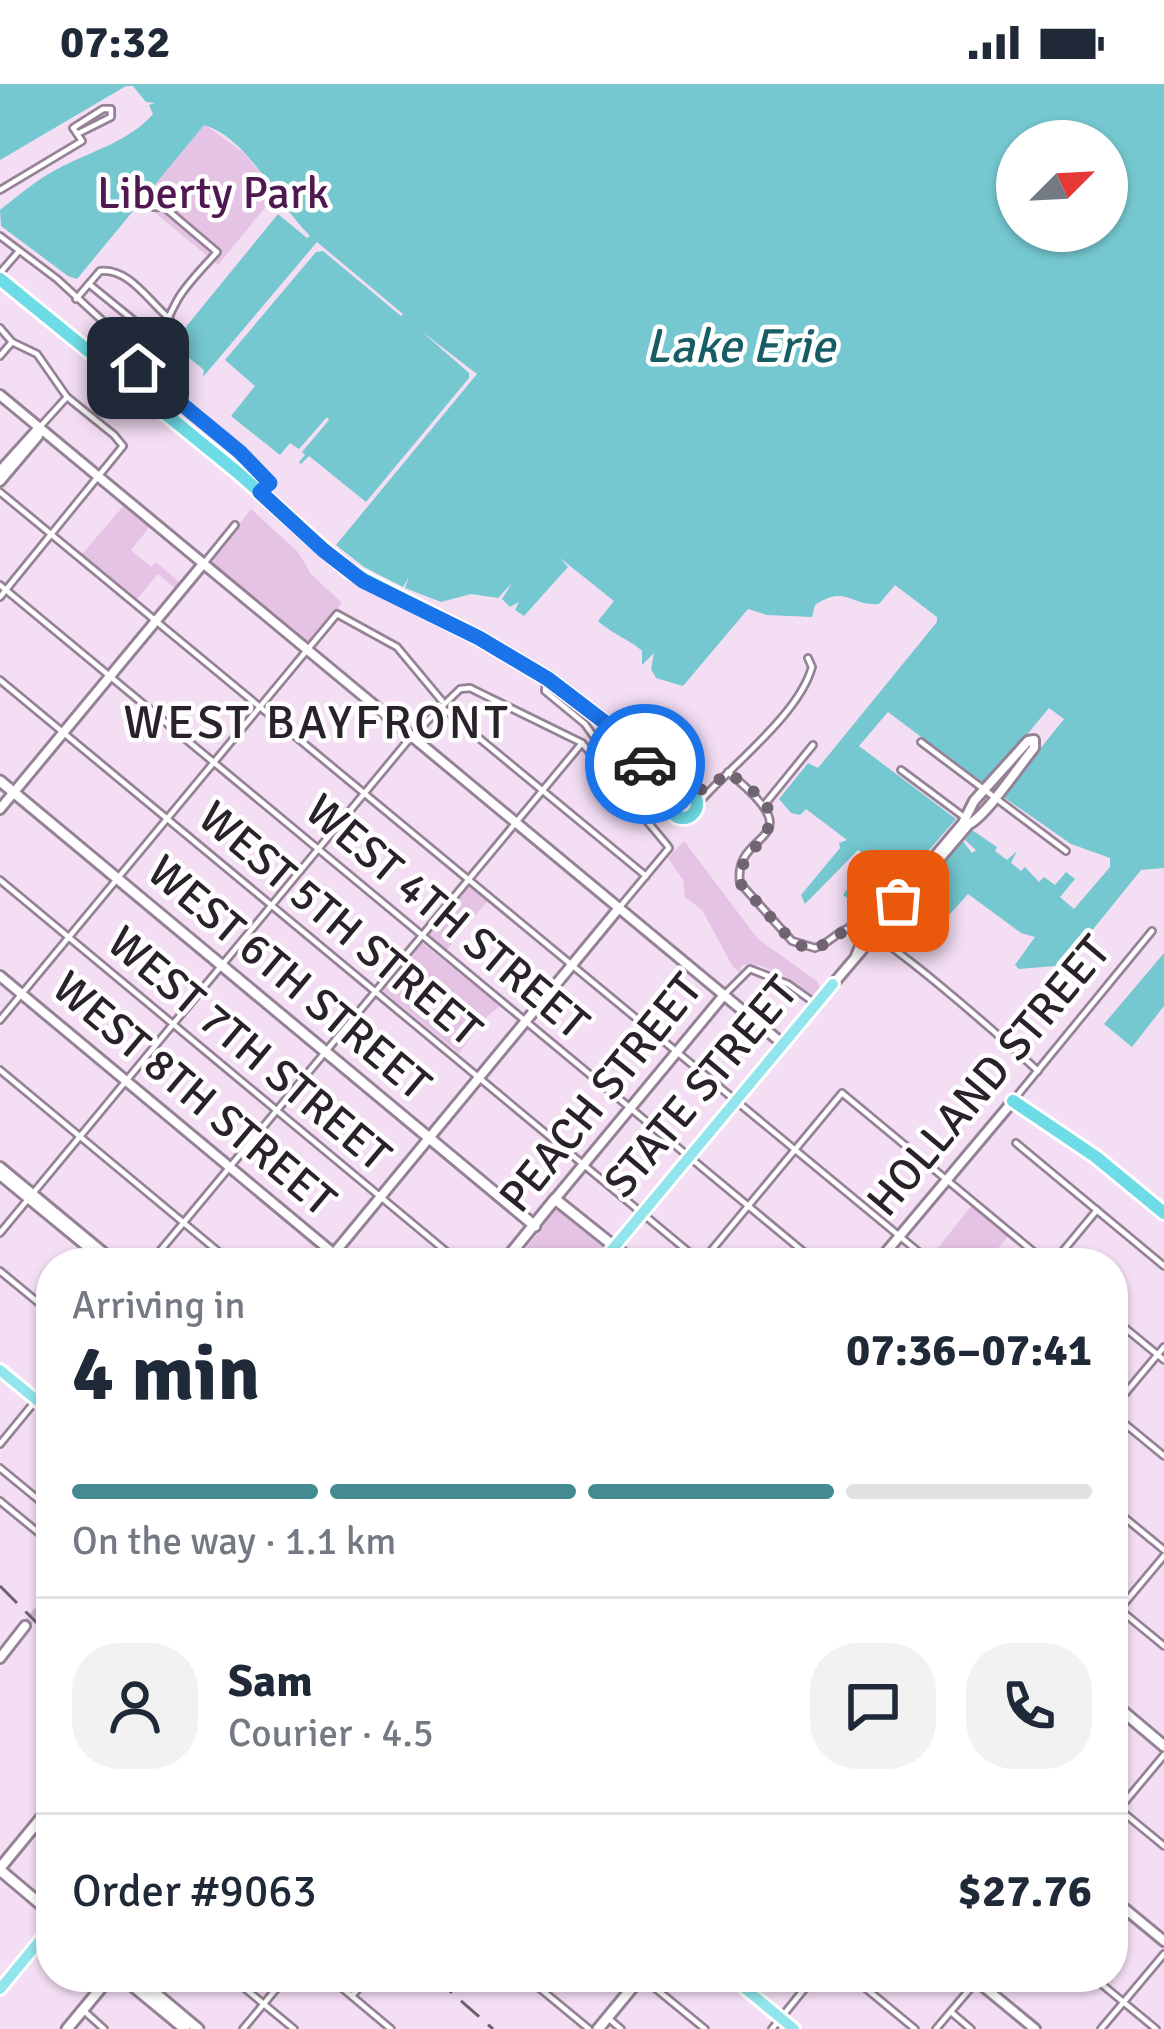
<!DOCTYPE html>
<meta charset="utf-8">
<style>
:root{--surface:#fff;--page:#f2f2f3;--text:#1f2937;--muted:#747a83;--line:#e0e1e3;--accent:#438b91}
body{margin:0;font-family:Signika,sans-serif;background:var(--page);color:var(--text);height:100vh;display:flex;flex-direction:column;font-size:45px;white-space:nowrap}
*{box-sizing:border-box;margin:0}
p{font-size:39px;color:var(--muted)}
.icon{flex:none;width:66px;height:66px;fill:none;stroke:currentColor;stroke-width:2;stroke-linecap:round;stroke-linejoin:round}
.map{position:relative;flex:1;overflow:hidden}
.details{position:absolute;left:36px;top:1164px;width:1092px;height:744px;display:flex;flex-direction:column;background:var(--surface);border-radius:48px;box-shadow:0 3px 9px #0004}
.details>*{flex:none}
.needle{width:78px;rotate:66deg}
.fabs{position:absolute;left:996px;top:36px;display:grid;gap:24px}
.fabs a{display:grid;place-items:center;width:132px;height:132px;border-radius:50%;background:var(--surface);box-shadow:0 3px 9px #0004;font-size:60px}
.pin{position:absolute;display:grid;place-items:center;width:102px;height:102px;color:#fff;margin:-51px;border-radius:24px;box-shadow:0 6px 18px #0006}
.courier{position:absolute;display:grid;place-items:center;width:120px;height:120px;margin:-60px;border:9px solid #1a73e8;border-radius:50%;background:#fff;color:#222;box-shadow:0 3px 15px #0007}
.headline em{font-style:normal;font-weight:800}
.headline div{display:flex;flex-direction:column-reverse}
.headline{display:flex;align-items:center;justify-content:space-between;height:204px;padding:0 36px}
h1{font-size:78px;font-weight:800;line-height:90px}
.bar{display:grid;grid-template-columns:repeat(4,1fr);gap:18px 12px;align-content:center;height:144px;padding:0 36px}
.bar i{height:15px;border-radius:9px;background:var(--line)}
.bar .selected{background:var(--accent)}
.bar p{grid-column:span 4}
.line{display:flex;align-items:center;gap:30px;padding:0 36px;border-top:3px solid var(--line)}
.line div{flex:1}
.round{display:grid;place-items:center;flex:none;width:126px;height:126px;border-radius:48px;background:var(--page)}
.status{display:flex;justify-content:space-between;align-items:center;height:84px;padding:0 60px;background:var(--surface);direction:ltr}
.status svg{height:33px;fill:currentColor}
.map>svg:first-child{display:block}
</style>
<div class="status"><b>07:32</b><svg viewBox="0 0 49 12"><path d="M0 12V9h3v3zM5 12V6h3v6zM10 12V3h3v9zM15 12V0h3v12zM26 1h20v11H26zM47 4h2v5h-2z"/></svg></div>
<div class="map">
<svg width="1164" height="1945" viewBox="0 0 1164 1945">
<rect width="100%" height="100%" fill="#f4def4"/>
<g fill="#e5c3e4">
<path d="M204 40 244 69 277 109 218 181 141 117Z"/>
<path d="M126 419 152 440 131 466 151 483 156 478 182 501 177 506 158 490 136 516 82 470Z"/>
<path d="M251 425 298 468 311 490 342 519 309 560 209 480Z"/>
<path d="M684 757 758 855 818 898 820 905 815 914 789 898 790 895C775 888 756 876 741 882L740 888 733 883 702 826 685 813 683 796 668 774Z"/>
<path d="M469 797 489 815 446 867 426 851Z"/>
<path d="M422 859 500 922 485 934 459 969 383 907Z"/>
<path d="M972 1121 1009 1151 986 1179H936L930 1174Z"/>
<path d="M559 1122 608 1163 594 1179H540L523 1168Z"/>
</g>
<g fill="#75c8cf" fill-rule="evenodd">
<path d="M0 0H1164V784L1141 786 1065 880 1060 876 1055 882 1019 885 1015 881 1035 853 1021 849 968 810 949 831 920 809 962 756 972 769 976 766 965 756 972 746 997 763 995 767 1007 776 1017 767 1011 779 1021 787 1025 783 1039 798 1044 793 1055 801 1066 788 1075 795 1060 813 1074 825 1110 783V774L1071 760 1002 712 1064 635 1049 624 985 701 888 628 859 662 956 735 872 832 843 811 869 775 858 766 805 820 801 811 840 764 839 759 847 756 806 725 800 731 791 729 779 715 808 679 818 684 937 538V533L895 501 879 520C851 523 846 500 815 521L812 533 767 531 748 525 683 602 656 594 651 585 654 569 642 581V567C634 558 612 550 598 537L614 517 560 474 568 483 524 532 515 526 519 518 510 523 502 515 512 499 498 514 471 510 441 518 405 504 409 493 403 503 364 483 336 461 477 290 421 247 469 289V294L366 418 309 372 301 380 299 378 305 371 302 368 329 336 327 333 299 365 290 359 280 371 231 332 255 302 225 276 316 168 323 167 401 232 403 230 317 158 203 293 204 286 172 260 278 130 307 154 310 152C277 120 249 54 204 41L77 195 68 192 1 142 0 126C20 110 40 93 63 82 93 67 131 56 153 30L149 21 155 19 146 18 133 2H126L0 76ZM1017 57H1107V147H1017Z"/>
<path d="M1164 869V922L1132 963 1104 940Z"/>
</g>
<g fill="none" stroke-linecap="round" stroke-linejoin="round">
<path stroke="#ccb8cc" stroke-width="8" stroke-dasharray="8 4" stroke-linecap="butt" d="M25 1542 49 1513"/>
<defs>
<g id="minor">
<path d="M0 106 82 57 73 44 103 25H111V33L77 50"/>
<path d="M0 152 57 195 106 240 109 261"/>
<path d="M0 189 19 167"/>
<path d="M89 200 154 253"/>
<path d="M76 215 100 187C130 184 149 218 170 235"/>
<path d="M0 244 12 258 37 270 67 313 114 351 123 362 0 513"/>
<path d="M109 261 124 258C141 263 132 273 138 284L240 368 270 399 260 408"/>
<path d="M138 271C160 258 166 236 178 215 188 198 204 183 217 168L164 123H153"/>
<path d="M0 272 12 258"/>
<path d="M39 344 67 313"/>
<path d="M0 408 932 1179"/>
<path d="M205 478 235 441"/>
<path d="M0 501 817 1179"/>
<path d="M0 596 702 1179"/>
<path d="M546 597 545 607 585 640 629 702 626 710"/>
<path d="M439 621 646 792"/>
<path d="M921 658 1066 767"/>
<path d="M901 686 964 733"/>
<path d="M728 688C819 762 732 743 740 799L792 857 815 864C830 860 839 844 855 843 877 842 1013 964 1038 987"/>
<path d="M765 720 813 661"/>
<path d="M697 721C728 684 799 631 812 583L808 574"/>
<path d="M0 796 460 1179"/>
<path d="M724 911 750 885 788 900 816 920"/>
<path d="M0 936 337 530 397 563 442 617"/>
<path d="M0 986 232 1179"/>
<path d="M1016 1013 1152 847"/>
<path d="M1016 1059 1164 1182"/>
<path d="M0 1149 411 653 460 605 470 604 582 659 667 761 669 764 619 824"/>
<path d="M150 1179 582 659"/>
<path d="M701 1179 842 1009 1047 1179"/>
<path d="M1053 1179 1097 1126"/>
<path d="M0 1187 51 1229"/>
<path d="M1113 1234 1164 1276"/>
<path d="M1113 1324 1164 1263"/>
<path d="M1113 1330 1164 1372"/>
<path d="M0 1360 51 1298"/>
<path d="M0 1384 51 1426"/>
<path d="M0 1417 51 1459"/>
<path d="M1113 1424 1164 1466"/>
<path d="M1113 1520 1164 1562"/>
<path d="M1113 1533 1164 1472"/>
<path d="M1113 1720 1164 1762"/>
<path d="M1113 1732 1164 1671"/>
<path d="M231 1893 294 1945"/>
<path d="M329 1893 391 1945"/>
<path d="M526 1893 589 1945"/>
<path d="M852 1893 915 1945"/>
<path d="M1093 1893 1156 1945"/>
<path d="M644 1895 705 1945"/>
<path d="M352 1912 368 1893"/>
<path d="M83 1926 104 1945"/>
<path d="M951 1928 971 1945"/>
<path d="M608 1934 621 1945"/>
<path d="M243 1945 286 1893"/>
<path d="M772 1945 814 1893"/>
<path d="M936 1945 980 1893"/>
<path d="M1101 1945 1164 1870"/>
</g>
<g id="tertiary">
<path d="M0 311 783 960"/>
<path d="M0 387 38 345"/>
<path d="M0 397 38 352 39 346"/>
<path d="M0 725 203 480"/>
<path d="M851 844 859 850 861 860"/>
<path d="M0 892 345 1179"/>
<path d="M833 900 969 740C986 732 1019 682 1034 664V656L1028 657 974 717 963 739 861 860 856 872"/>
<path d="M0 1083 116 1179"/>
<path d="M0 1091 107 1179"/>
<path d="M555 1115 724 911"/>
<path d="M326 1179 619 824"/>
<path d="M877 1179 1013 1017"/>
<path d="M49 1513 51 1510"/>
<path d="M0 1574 25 1542"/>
<path d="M1113 1815 1164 1857"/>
<path d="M972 1893 1035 1945"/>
</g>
<g id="secondary">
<path d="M0 697 535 1142"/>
<path d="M515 1166 530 1179"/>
<path d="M503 1179 555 1115 635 1179"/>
<path d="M1113 1619 1164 1662"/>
<path d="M0 1784 51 1722"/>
<path d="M0 1786 51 1829"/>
<path d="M122 1893 185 1945"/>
<path d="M136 1893 198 1945"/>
<path d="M67 1945 110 1893"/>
<path d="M598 1945 641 1893"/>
</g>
<g id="primary">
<path d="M601 1179 833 900"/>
<path d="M0 1286 51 1328"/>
<path d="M731 1893 794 1945"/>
<path d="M0 1905 51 1843"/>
</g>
<g id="trunk">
<path d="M0 195 237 388 349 487 479 554 548 595 603 637 646 681 687 707"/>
<path d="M655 696 669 718"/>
<circle cx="683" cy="720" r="14"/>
<path d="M1013 1017 1096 1073 1164 1129"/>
</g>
</defs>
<use href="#minor" stroke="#968296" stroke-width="10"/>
<use href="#tertiary" stroke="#968296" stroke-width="14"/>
<use href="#secondary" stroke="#968296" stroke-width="15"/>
<use href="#primary" stroke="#fff" stroke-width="16"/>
<use href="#trunk" stroke="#fff" stroke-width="18"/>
<use href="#minor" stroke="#fff" stroke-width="4.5"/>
<use href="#tertiary" stroke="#fff" stroke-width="8"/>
<use href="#secondary" stroke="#fff" stroke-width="9"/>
<use href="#primary" stroke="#92e5ec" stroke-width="10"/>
<use href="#trunk" stroke="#6edce6" stroke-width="12"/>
<g stroke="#6d616d" stroke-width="3" stroke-dasharray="24 12" stroke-linecap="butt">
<path d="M0 1502 51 1553"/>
<path d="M434 1893 493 1945"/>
</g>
</g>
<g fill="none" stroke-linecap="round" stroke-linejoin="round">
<path stroke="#716471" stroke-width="12" stroke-dasharray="0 21.6" d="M645 680 688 708 709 704 728 688C740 698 758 708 766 721 784 752 735 768 740 799L792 857 804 863H818C839 855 848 834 873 848L898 817"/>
<path stroke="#1a73e8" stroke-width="15" d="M138 284 240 368 270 399 260 408 323 466 363 497 479 554 548 595 603 637 645 680"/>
</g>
<g text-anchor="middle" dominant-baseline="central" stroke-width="9" stroke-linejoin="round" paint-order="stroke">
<g font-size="45" fill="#4f1851" stroke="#fff">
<text x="213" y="109">Liberty Park</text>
</g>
<g font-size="45" fill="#2a222a" stroke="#fff">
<text transform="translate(447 833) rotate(40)">WEST 4TH STREET</text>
<text transform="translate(340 840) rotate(40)">WEST 5TH STREET</text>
<text transform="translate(289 894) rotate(40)">WEST 6TH STREET</text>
<text transform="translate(249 965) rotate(40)">WEST 7TH STREET</text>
<text transform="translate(989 992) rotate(-50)">HOLLAND STREET</text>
<text transform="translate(701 1003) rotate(-50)">STATE STREET</text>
<text transform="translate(601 1009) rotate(-51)">PEACH STREET</text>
<text transform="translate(194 1010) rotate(40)">WEST 8TH STREET</text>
</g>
<g font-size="48" font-style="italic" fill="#175d63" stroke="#fff">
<text x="740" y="262">Lake Erie</text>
</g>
<g font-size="48" letter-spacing="3" fill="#2a222a" stroke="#fff">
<text x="317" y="638">WEST BAYFRONT</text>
</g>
</g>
</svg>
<div class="fabs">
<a><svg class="needle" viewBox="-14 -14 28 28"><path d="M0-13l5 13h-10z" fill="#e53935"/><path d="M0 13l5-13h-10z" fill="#747a83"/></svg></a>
</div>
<div class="pin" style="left:898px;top:817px;background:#ea580c"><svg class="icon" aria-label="bag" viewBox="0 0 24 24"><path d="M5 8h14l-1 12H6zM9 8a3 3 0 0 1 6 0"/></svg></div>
<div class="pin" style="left:138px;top:284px;background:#1f2937"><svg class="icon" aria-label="home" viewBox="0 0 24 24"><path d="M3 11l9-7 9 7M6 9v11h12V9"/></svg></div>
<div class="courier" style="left:645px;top:680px"><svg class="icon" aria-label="car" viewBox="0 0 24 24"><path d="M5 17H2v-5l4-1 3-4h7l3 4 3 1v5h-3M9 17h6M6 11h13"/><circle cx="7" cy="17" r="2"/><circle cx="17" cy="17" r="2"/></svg></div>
<section class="details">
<div class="headline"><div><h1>4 min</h1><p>Arriving in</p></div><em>07:36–07:41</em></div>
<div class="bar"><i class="selected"></i><i class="selected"></i><i class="selected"></i><i></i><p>On the way · 1.1 km</p></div>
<div class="line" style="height:216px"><a class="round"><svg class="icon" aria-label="person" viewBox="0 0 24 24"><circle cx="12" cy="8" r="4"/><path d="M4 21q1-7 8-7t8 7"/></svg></a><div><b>Sam</b><p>Courier · 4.5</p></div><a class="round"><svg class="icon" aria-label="chat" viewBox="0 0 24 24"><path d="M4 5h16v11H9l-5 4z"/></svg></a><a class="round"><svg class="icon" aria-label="phone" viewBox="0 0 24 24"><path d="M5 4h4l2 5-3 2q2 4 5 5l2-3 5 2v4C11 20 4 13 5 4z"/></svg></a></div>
<div class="line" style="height:156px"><div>Order #9063</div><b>$27.76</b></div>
</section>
</div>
